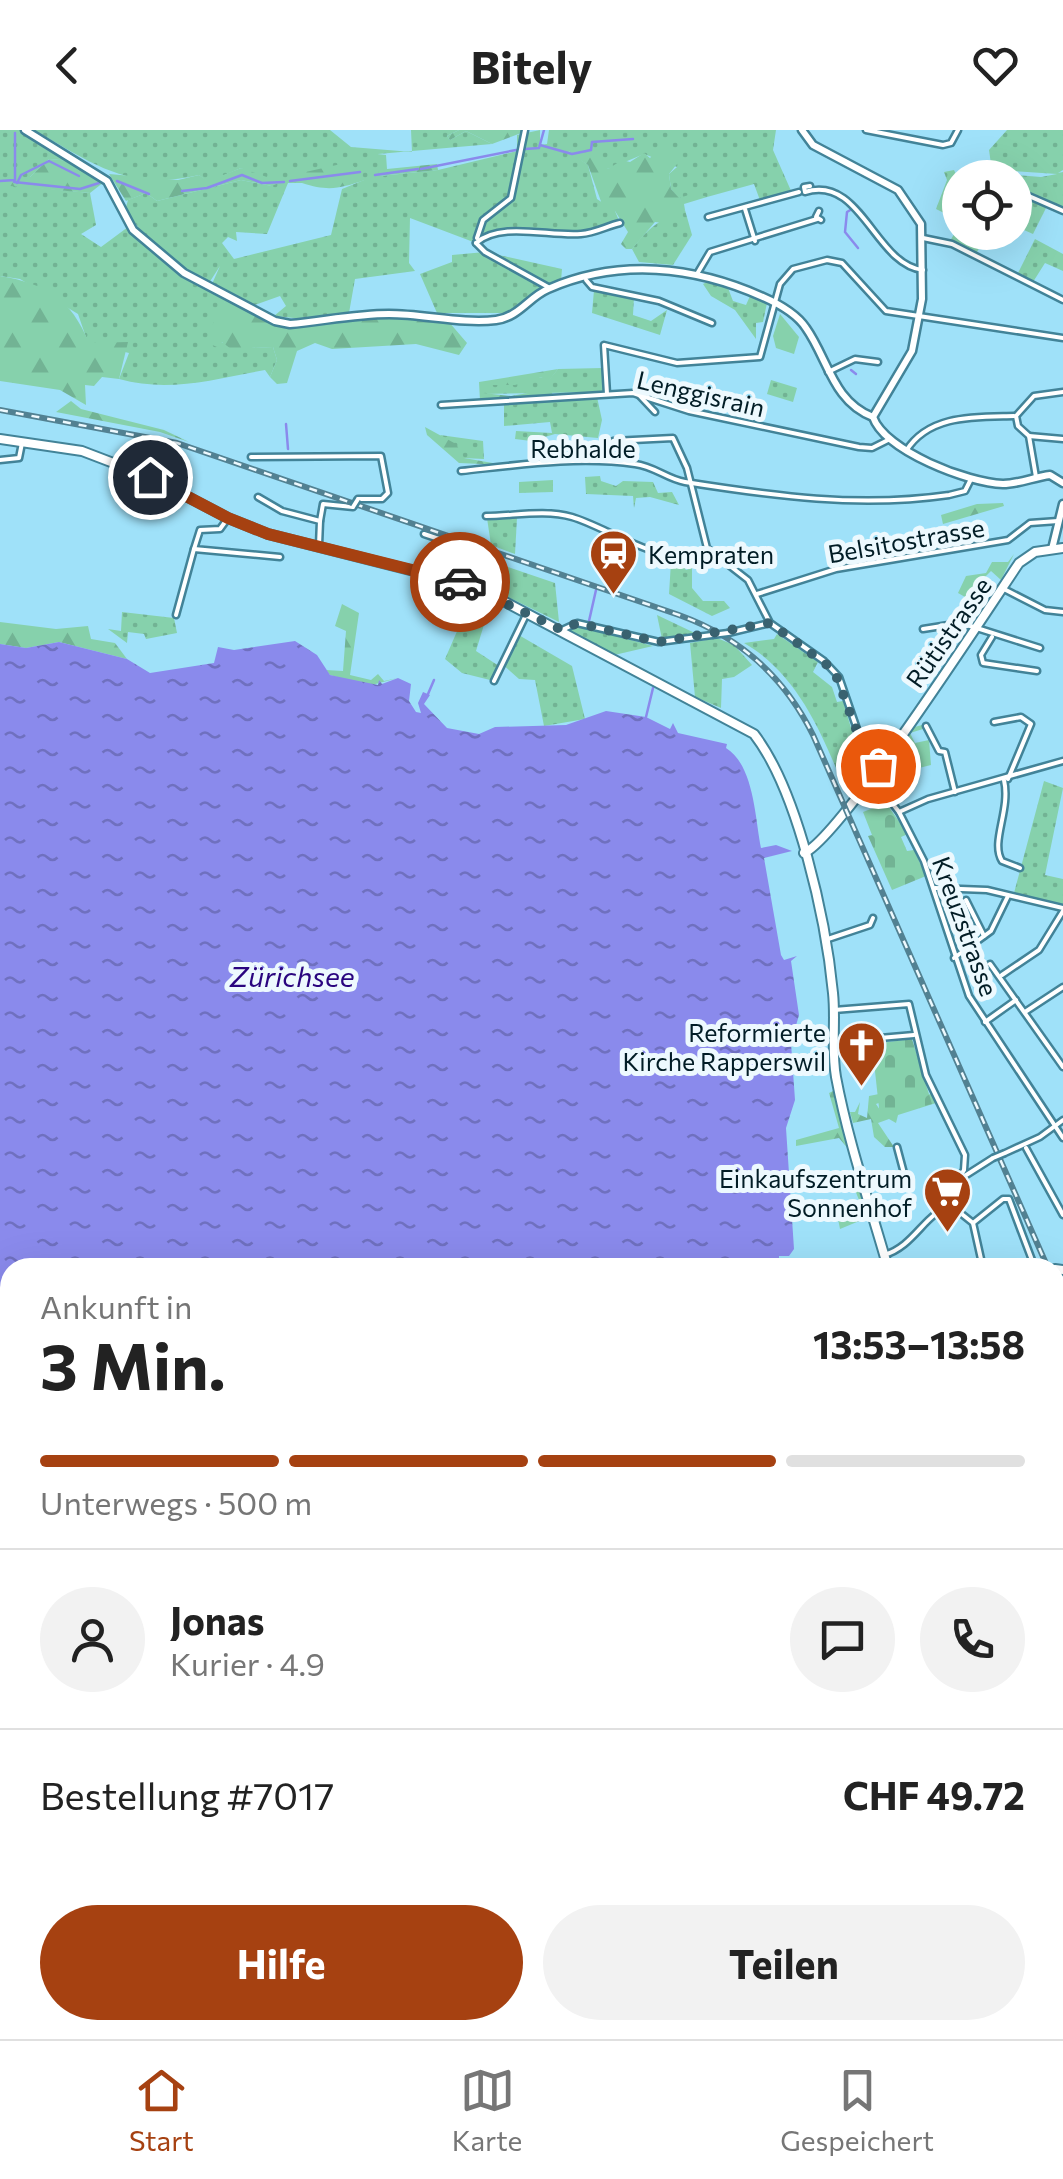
<!DOCTYPE html>
<html lang="de">
<meta charset="utf-8">
<style>
:root{--surface:#fff;--page:#f2f2f2;--text:#222;--muted:#767676;--line:#e0e0e0;--accent:#a64111}
body{margin:0;font-family:Commissioner,sans-serif;background:var(--page);color:var(--text);height:100vh;display:flex;flex-direction:column;font-size:38px;white-space:nowrap}
*{box-sizing:border-box;margin:0}
p{font-size:32px;color:var(--muted)}
.icon{flex:none;width:55px;height:55px;fill:none;stroke:currentColor;stroke-width:2;stroke-linecap:round;stroke-linejoin:round}
.map{position:relative;flex:1;overflow:hidden}
.sheet{position:absolute;left:0px;top:1128px;width:1065px;height:782px;display:flex;flex-direction:column;background:var(--surface);border-radius:30px 30px 0 0;box-shadow:0 10px 40px #0002}
.sheet>*{flex:none}
.controls{position:absolute;left:942px;top:30px;display:grid;gap:20px}
.controls a{display:grid;place-items:center;width:90px;height:90px;border-radius:50%;background:var(--surface);box-shadow:0 10px 40px #0002;font-size:50px}
.pin{position:absolute;display:grid;place-items:center;width:85px;height:85px;color:#fff;margin:-42px;border:5px solid #fff;border-radius:50%;box-shadow:0 2px 10px #0007}
.courier{position:absolute;display:grid;place-items:center;width:100px;height:100px;margin:-50px;border:8px solid #a64111;border-radius:50%;background:#fff;color:#222;box-shadow:0 2px 12px #0007}
.summary em{font-style:normal;font-weight:700}
.summary div{display:flex;flex-direction:column-reverse}
.summary{display:flex;align-items:center;justify-content:space-between;height:170px;padding:0 40px}
h1{font-size:65px;font-weight:700;line-height:75px}
.bar{display:grid;grid-template-columns:repeat(4,1fr);gap:15px 10px;align-content:center;height:120px;padding:0 40px}
.bar i{height:12px;border-radius:8px;background:var(--line)}
.bar .current{background:var(--accent)}
.bar p{grid-column:span 4}
.line{display:flex;align-items:center;gap:25px;padding:0 40px;border-top:2px solid var(--line)}
.line div{flex:1}
.round{display:grid;place-items:center;flex:none;width:105px;height:105px;border-radius:52px;background:var(--page)}
.button{display:flex;gap:20px;margin-top:auto;padding:20px 40px}
.button a{flex:1;height:115px;border-radius:60px;background:var(--accent);color:#fff;font-size:40px;font-weight:700;line-height:115px;text-align:center}
.button a+a{background:var(--page);color:var(--text)}
header{display:flex;justify-content:space-between;align-items:center;height:130px;padding:0 40px;background:var(--surface);font-size:45px;font-weight:700}
.dock{display:flex;justify-content:space-around;align-items:center;height:140px;border-top:2px solid var(--line);background:var(--surface);font-size:28px;color:var(--muted)}
.dock a{display:grid;justify-items:center;gap:5px}
.dock .current{color:var(--accent)}
.map>svg:first-child{display:block}
</style>
<header><svg class="icon" aria-label="back" viewBox="0 0 24 24"><path d="M15 5l-7 7 7 7"/></svg>Bitely<svg class="icon" aria-label="heart" viewBox="0 0 24 24"><path d="M12 20l-8-8c-3-5 5-10 8-4 3-6 11-1 8 4z"/></svg></header>
<div class="map">
<svg width="1063" height="1909" viewBox="0 0 1063 1909">
<defs>
<pattern id="grass-dots" width="8" height="8" patternUnits="userSpaceOnUse" patternTransform="scale(2.5)"><rect width="8" height="8" fill="#86d1ac"/><path d="M2 2h.1M6 6h.1" fill="none" stroke="#72b394" stroke-width="1.8" stroke-linecap="round"/></pattern>
<pattern id="forest-firs" width="22" height="20" patternUnits="userSpaceOnUse" patternTransform="scale(2.5)"><rect width="22" height="20" fill="#86d1ac"/><path d="M5 1l3.5 6h-7zM16 11l3.5 6h-7z" fill="#72b394"/></pattern>
<pattern id="cemetery-stones" width="16" height="16" patternUnits="userSpaceOnUse" patternTransform="scale(2.5)"><rect width="16" height="16" fill="#86d1ac"/><path d="M2 7V4a2 2 0 0 1 4 0v3zM10 15v-3a2 2 0 0 1 4 0v3z" fill="#72b394"/></pattern>
<pattern id="water-ripples" width="26" height="14" patternUnits="userSpaceOnUse" patternTransform="scale(2.5)"><rect width="26" height="14" fill="#8a8aec"/><path d="M2 4q2-2 4 0t4 0M15 11q2-2 4 0t4 0" fill="none" stroke="#6f70bf"/></pattern>
</defs>
<rect width="100%" height="100%" fill="#9fe1f9"/>
<g fill="url(#grass-dots)" fill-rule="evenodd">
<path d="M0 0H20L72 31 49 29 30 47 10 55 90 63 96 95 81 104 101 117 128 97 187 147 226 169 214 199 221 212 247 218 273 217 277 230 270 247 265 240C215 249 169 263 119 249L129 223 88 213 78 184 20 149 0 146Z"/>
<path d="M34 0H330L351 17 412 22 411 0H459L447 6 450 10 466 1 492 14 378 24 380 46 438 40 517 21V5L540 0V15L547 14 549 0H776L773 20 792 63 761 73 754 54 707 67 678 68 671 59 669 44 677 37 644 24 608 39 568 21 588 35 597 69 615 81 620 93C601 99 584 104 564 105 535 107 502 94 476 113L410 88 409 133 415 141 355 149 349 183 304 189 274 186 286 176 280 166 252 176 212 154 220 136 209 153C178 135 140 110 126 77L128 70 146 63 157 71 241 50 272 56 241 38 208 52 199 45C128 62 92 33 34 0ZM302 43 364 50 342 59 331 105 234 129 222 113 228 107 237 111 236 102 267 104 288 53H302Z"/>
<path d="M1007 0H1063V40L1058 43 1063 42V79L1015 58V48L980 42 1041 47 1057 44 999 40 991 34 989 20Z"/>
<path d="M954 40 960 53V91L936 79 947 50 944 42Z"/>
<path d="M1015 62 1047 76 1033 104 1015 96Z"/>
<path d="M685 80 692 105 673 135 639 132 632 119C648 98 660 89 685 80Z"/>
<path d="M960 94V102L987 103 976 124 950 111Z"/>
<path d="M1035 109 1063 124V141L1045 133 1033 152 1018 143Z"/>
<path d="M485 122 562 139 561 151 506 183H437L420 144 452 132V125Z"/>
<path d="M709 151 728 158 733 171 746 175 750 166 767 173 763 192 756 193V209L735 180 711 166 703 154Z"/>
<path d="M594 160 634 167 633 185 651 191 667 180 660 205 592 183Z"/>
<path d="M602 238 604 262 483 264V255L543 247 548 251 558 239Z"/>
<path d="M771 250 797 258 793 272 767 264Z"/>
<path d="M597 267 602 290 598 308 555 304 531 311 515 309 516 301 552 303 550 292 504 296V275Z"/>
<path d="M440 305 483 311 484 329 463 328Z"/>
<path d="M600 346 601 351 616 356 623 351 653 352 658 363 672 362 679 375 650 367 636 368 634 378 633 366 586 364 585 347Z"/>
<path d="M553 350V362L519 363V352Z"/>
<path d="M487 388H517L515 424 491 415Z"/>
<path d="M671 432 681 433 686 440 692 438V458L703 471H724L730 478 712 486 669 464Z"/>
<path d="M496 433 555 453 559 492 492 459 490 435Z"/>
<path d="M438 444 493 465 476 521 499 536 494 551 462 543 445 529 458 499 425 487Z"/>
<path d="M122 482 174 488 177 503 146 509 144 504 128 502 127 513 108 499 121 501Z"/>
<path d="M657 485 699 505 662 509Z"/>
<path d="M579 496 653 516 610 526 568 499Z"/>
<path d="M517 504 572 536 585 589 544 596 535 550 519 549 501 533Z"/>
<path d="M777 504 818 532 813 542 832 557 837 572 843 571 860 628 836 638C816 590 791 540 744 513L774 509Z"/>
<path d="M717 508 734 515 752 535 734 547 722 549 721 578 695 567 690 513Z"/>
<path d="M1044 651 1063 658 1045 745 1063 749V775L1014 763Z"/>
<path d="M1055 1502H1063V1594L1055 1613Z"/>
</g>
<g fill="url(#forest-firs)">
<path d="M459 0H529L492 14 466 1 450 10 447 6Z"/>
<path d="M668 19 681 29 669 44 671 59 679 68 695 63 707 67 684 74 685 80 670 94 655 92 632 119H626L621 114 628 102 615 81 604 80 588 35 567 22 592 23 608 39 622 30 630 32 644 23 650 28 657 20Z"/>
<path d="M377 24 386 25 387 39 437 34 438 40 379 46Z"/>
<path d="M49 29 72 31 104 52 90 63 10 56 11 48 30 47Z"/>
<path d="M350 32 365 50C341 58 329 62 302 53L301 43Z"/>
<path d="M241 38 281 52 272 56 241 50 157 71 146 63 126 71 109 44 178 50 199 45 208 51Z"/>
<path d="M0 146C47 154 71 169 89 213L128 212 119 249 102 247 94 256 85 255 86 275 60 260 0 251Z"/>
<path d="M226 169 273 193 392 186 449 192 467 213 459 225 416 214 332 219 315 213 297 221 287 253 277 254 270 247 277 230 273 217 231 219 222 212 217 217 208 213 209 201Z"/>
<path d="M558 239 548 252 542 247 515 255H484L483 263 511 266 550 259 553 265 480 271 479 252Z"/>
<path d="M71 271 81 279 164 300 189 312 160 302 56 282Z"/>
<path d="M425 297 456 314 464 328 504 335 459 333 427 305Z"/>
<path d="M1003 373 1004 376 943 394 941 385 977 374Z"/>
<path d="M1014 424 1001 450 991 441 965 467 958 463 966 446 986 443 992 432H1008Z"/>
<path d="M342 474 359 483 350 545 371 550 378 544 384 551 398 548 368 556 330 545 326 540 343 541 346 501 335 496Z"/>
<path d="M0 492 56 499 88 496 91 509 115 513 127 529 59 512 26 518 0 514Z"/>
<path d="M835 960 850 1021 839 1008 796 1016V1010L839 998 829 963Z"/>
<path d="M884 963 887 970 876 974 882 983 933 963 936 973 898 985 896 993 889 989 878 993 894 1017H885L874 1007 871 989 853 993 850 982H855L860 972 858 984 867 988 869 966Z"/>
<path d="M853 1055 861 1056 869 1087 840 1099 836 1079 863 1080Z"/>
</g>
<g fill="url(#cemetery-stones)">
<path d="M886 673 908 704 901 707 907 721 914 720 926 746 892 760 868 706 872 705 863 682Z"/>
<path d="M912 909 932 974 880 987 872 914Z"/>
</g>
<g fill="#86d1ac">
<path d="M780 184 799 207 794 224 776 218 773 206Z"/>
<path d="M922 595 923 599 910 603 915 613 929 610 931 635 915 639 909 614 903 609 911 598Z"/>
</g>
<g fill="url(#water-ripples)">
<path d="M295 511 317 525 330 545 378 555 379 550 382 554 398 548 411 554 409 571 416 582 421 583 418 573 423 562 430 565 424 574 447 598 479 604 495 597 566 595 606 581 646 587 670 599 673 593 678 603 727 614 726 618C754 635 755 688 761 718L776 715 792 721 764 728 781 825 784 830 797 826 791 831 799 885 791 913 795 970 786 998 794 1119 789 1126H779V1138H10V1900H261L254 1909H0V514L26 518 59 512 127 529 150 543 214 533 218 517 234 520Z"/>
<path d="M1055 1662H1063V1909H275L283 1900H1055Z"/>
</g>
<g fill="none" stroke-linecap="round" stroke-linejoin="round">
<g stroke="#8a8aec" stroke-width="2.5">
<path d="M540 15 572 24 591 20 592 12 633 9"/>
<path d="M525 19 539 18 544 0"/>
<path d="M421 39 516 20"/>
<path d="M375 45 418 39"/>
<path d="M0 51 15 50V3"/>
<path d="M117 51 149 64"/>
<path d="M290 51 360 42"/>
<path d="M14 52 80 59 99 53"/>
<path d="M17 53 21 45 49 31 79 46"/>
<path d="M182 61 207 58 242 45 262 53 284 52"/>
<path d="M852 79 847 82 845 102 858 118"/>
<path d="M851 240 856 244"/>
<path d="M286 294 288 319"/>
<path d="M589 491 596 460"/>
<path d="M428 564 434 550"/>
<path d="M646 587 653 558"/>
</g>
<g stroke="#2a057f" stroke-width="2.5" stroke-dasharray="12 10" stroke-linecap="butt">
<path d="M0 1314 10 1316"/>
<path d="M0 1370H10"/>
<path d="M0 1411H10"/>
<path d="M0 1431 10 1430"/>
</g>
<defs>
<g id="street">
<path d="M866 0 943 15 951 13 958 0"/>
<path d="M810 56 804 57 805 62C861 44 875 135 923 140"/>
<path d="M1015 60 1063 81"/>
<path d="M745 79 755 111"/>
<path d="M819 81 816 87 821 90"/>
<path d="M708 87 799 62"/>
<path d="M477 108 483 90 511 68 525 0"/>
<path d="M923 108 952 114 1063 170"/>
<path d="M476 113C501 91 550 107 581 104 595 103 607 96 620 93"/>
<path d="M476 113 485 122 548 157"/>
<path d="M697 144 710 122 817 89"/>
<path d="M586 150 592 157 659 171 712 193"/>
<path d="M828 242 855 229 878 232"/>
<path d="M607 264 604 215 677 233 760 227 780 154 793 139 827 130 842 133 886 181 1063 208"/>
<path d="M638 264 655 282"/>
<path d="M441 275 633 263 689 281 859 317 872 318 890 309"/>
<path d="M1029 306 1063 309"/>
<path d="M613 311 673 308 687 338 707 418 748 450 770 493 824 531 839 547 875 651 899 682 924 731 969 866 1063 1008"/>
<path d="M906 321C929 284 976 287 1014 286"/>
<path d="M251 327 381 326 388 363 382 369H358"/>
<path d="M0 330 19 328 22 313"/>
<path d="M461 341C518 335 578 326 635 334 654 336 667 349 685 352 774 366 859 378 949 365L965 361 971 349"/>
<path d="M1036 347 1029 306 1018 296 1016 286 1034 266 1063 262"/>
<path d="M258 367 282 381 320 391 319 415"/>
<path d="M486 386C513 386 545 379 572 387 607 397 675 444 711 424"/>
<path d="M228 388 220 399 200 400 194 419 280 427"/>
<path d="M320 391 323 374 353 377"/>
<path d="M424 404 487 425 488 463"/>
<path d="M1002 458 1045 480 1063 482"/>
<path d="M757 464 836 439 1008 410 1030 393 1058 391"/>
<path d="M176 485 194 419"/>
<path d="M923 499 961 493 1040 518"/>
<path d="M562 500 577 493 659 512 712 505"/>
<path d="M728 503 770 493"/>
<path d="M992 507 981 525 983 533 1037 541"/>
<path d="M494 551 527 483"/>
<path d="M994 592 1021 587 1031 594 1008 649"/>
<path d="M926 596 939 621 945 622 955 662"/>
<path d="M1004 650C1011 680 990 712 1002 731L1020 738"/>
<path d="M899 682 928 669 1063 631"/>
<path d="M935 758 987 760 1063 778"/>
<path d="M966 770 984 806"/>
<path d="M828 809 870 795 873 788"/>
<path d="M954 828 991 801 1008 766"/>
<path d="M990 834 1063 937"/>
<path d="M1002 845 1039 820 1063 781"/>
<path d="M834 880 909 874 926 945 965 1025 964 1040 949 1064 948 1077"/>
<path d="M1025 882 1063 857"/>
<path d="M985 892 1016 870"/>
<path d="M834 912 914 905"/>
<path d="M1026 1018 1063 1085"/>
<path d="M1005 1023 1040 1007 1063 990"/>
<path d="M960 1049 993 1028"/>
<path d="M865 1057 905 1047 897 1017"/>
<path d="M973 1093 1003 1069H1009L1035 1138"/>
<path d="M884 1125C916 1116 926 1079 953 1077L973 1093 983 1138"/>
<path d="M1055 1433 1063 1432"/>
</g>
<g id="secondary">
<path d="M25 0 107 51 133 100 184 143 275 191 290 194C323 191 356 184 389 184 424 184 462 194 496 190 519 187 529 167 548 159 619 128 694 136 763 167 779 174 796 183 806 198 828 229 833 272 873 287"/>
<path d="M802 0 813 15 898 60 921 94 922 169 912 221 873 287"/>
<path d="M873 287C885 321 968 353 1003 354 1019 354 1034 347 1050 345L1063 353"/>
<path d="M1052 419 1063 374"/>
<path d="M1055 1498H1063"/>
</g>
<g id="primary">
<path d="M0 309 82 321 150 347 228 388 268 404 477 457 754 604C798 661 826 790 833 863 836 891 831 919 836 947 848 1011 870 1075 888 1138"/>
<path d="M804 723C840 708 988 479 1019 433L1035 422 1063 418"/>
<path d="M1055 1139 1063 1140"/>
<path d="M1055 1266 1063 1264"/>
<path d="M260 1909 267 1900"/>
</g>
</defs>
<use href="#street" stroke="#428398" stroke-width="9"/>
<use href="#secondary" stroke="#428398" stroke-width="11"/>
<use href="#primary" stroke="#428398" stroke-width="12"/>
<use href="#street" stroke="#fff" stroke-width="4"/>
<use href="#secondary" stroke="#fff" stroke-width="6"/>
<use href="#primary" stroke="#fff" stroke-width="8"/>
<defs>
<g id="rail">
<path d="M0 280 177 313 679 485C740 507 785 548 813 605L1048 1138"/>
<path d="M1055 1152 1063 1171"/>
<path d="M1055 1344 1063 1330"/>
<path d="M1055 1419 1063 1418"/>
<path d="M266 1909 273 1900"/>
</g>
</defs>
<use href="#rail" stroke="#528192" stroke-width="6"/>
<use href="#rail" stroke="#edf9fe" stroke-width="2.5" stroke-dasharray="8" stroke-linecap="butt"/>
<defs>
<g id="street-bridge">
<path d="M353 377 358 369"/>
<path d="M712 505 728 503"/>
<path d="M993 1028 1005 1023"/>
</g>
</defs>
<use href="#street-bridge" stroke="#428398" stroke-width="9" stroke-linecap="butt"/>
<use href="#street-bridge" stroke="#fff" stroke-width="4"/>
</g>
<g fill="none" stroke-linecap="round" stroke-linejoin="round">
<path stroke="#396270" stroke-width="10" stroke-dasharray="0 18" d="M460 452 562 500 577 493 659 512 770 493 834 540 867 628 882 632 878 636"/>
<path stroke="#a64111" stroke-width="12" d="M150 347 228 388 268 404 460 452"/>
</g>
<defs>
<symbol id="station-pin" viewBox="-11 -11 22 30"><path d="M0 17L-7.5 6A9.5 9.5 0 1 1 7.5 6Z" fill="#a64111" stroke="#edf9fe"/><path d="M-3-6H3Q5-6 5-4V2Q5 4 3 4L4.5 6H3L1.5 4h-3L-3 6H-4.5L-3 4Q-5 4-5 2V-4Q-5-6-3-6ZM-3.5-4v3h7v-3ZM-3.5 1v1.5H-2V1ZM2 1v1.5H3.5V1Z" fill="#fff"/></symbol>
<symbol id="church-pin" viewBox="-11 -11 22 30"><path d="M0 17L-7.5 6A9.5 9.5 0 1 1 7.5 6Z" fill="#a64111" stroke="#edf9fe"/><path d="M-1.2-6h2.4v3.5h3.3v2.4h-3.3V6h-2.4V-.1h-3.3v-2.4h3.3Z" fill="#fff"/></symbol>
<symbol id="supermarket-pin" viewBox="-11 -11 22 30"><path d="M0 17L-7.5 6A9.5 9.5 0 1 1 7.5 6Z" fill="#a64111" stroke="#edf9fe"/><path d="M-6-5.5h2.5l.6 2H6L4.5 2H-2.5L-4.4-4H-6ZM-1.5 3.2a1.3 1.3 0 1 0 .1 0ZM3 3.2a1.3 1.3 0 1 0 .1 0Z" fill="#fff"/></symbol>
</defs>
<g fill-rule="evenodd">
<use href="#station-pin" x="586" y="396" width="55" height="75"/>
<use href="#church-pin" x="834" y="888" width="55" height="75"/>
<use href="#supermarket-pin" x="920" y="1034" width="55" height="75"/>
</g>
<g text-anchor="middle" dominant-baseline="central" stroke-width="10" stroke-linejoin="round" paint-order="stroke">
<g font-size="25" fill="#021d26" stroke="#edf9fe">
<text transform="translate(701 263) rotate(13)">Lenggisrain</text>
<text x="583" y="318">Rebhalde</text>
<text transform="translate(906 410) rotate(-10)">Belsitostrasse</text>
<text transform="translate(948 502) rotate(-55)">Rütistrasse</text>
<text transform="translate(966 796) rotate(70)">Kreuzstrasse</text>
</g>
<g font-size="25" fill="#021d26" stroke="#edf9fe" text-anchor="end">
<text x="648" y="424" text-anchor="start">Kempraten</text>
<text x="826" y="902">Reformierte<tspan x="826" dy="29">Kirche Rapperswil</tspan></text>
<text x="912" y="1048">Einkaufszentrum<tspan x="912" dy="29">Sonnenhof</tspan></text>
</g>
<g font-size="28" font-style="italic" fill="#2a057f" stroke="#edf9fe">
<text x="292" y="846">Zürichsee</text>
</g>
</g>
</svg>
<div class="controls">
<a><svg class="icon" aria-label="locate" viewBox="0 0 24 24"><circle cx="12" cy="12" r="6"/><path d="M12 2v4M12 18v4M2 12h4M18 12h4"/></svg></a>
</div>
<div class="pin" style="left:878px;top:636px;background:#ea580c"><svg class="icon" aria-label="bag" viewBox="0 0 24 24"><path d="M5 8h14l-1 12H6zM9 8a3 3 0 0 1 6 0"/></svg></div>
<div class="pin" style="left:150px;top:347px;background:#1f2937"><svg class="icon" aria-label="home" viewBox="0 0 24 24"><path d="M3 11l9-7 9 7M6 9v11h12V9"/></svg></div>
<div class="courier" style="left:460px;top:452px"><svg class="icon" aria-label="car" viewBox="0 0 24 24"><path d="M5 17H2v-5l4-1 3-4h7l3 4 3 1v5h-3M9 17h6M6 11h13"/><circle cx="7" cy="17" r="2"/><circle cx="17" cy="17" r="2"/></svg></div>
<section class="sheet">
<div class="summary"><div><h1>3 Min.</h1><p>Ankunft in</p></div><em>13:53–13:58</em></div>
<div class="bar"><i class="current"></i><i class="current"></i><i class="current"></i><i></i><p>Unterwegs · 500 m</p></div>
<div class="line" style="height:180px"><a class="round"><svg class="icon" aria-label="person" viewBox="0 0 24 24"><circle cx="12" cy="8" r="4"/><path d="M4 21q1-7 8-7t8 7"/></svg></a><div><b>Jonas</b><p>Kurier · 4.9</p></div><a class="round"><svg class="icon" aria-label="chat" viewBox="0 0 24 24"><path d="M4 5h16v11H9l-5 4z"/></svg></a><a class="round"><svg class="icon" aria-label="phone" viewBox="0 0 24 24"><path d="M5 4h4l2 5-3 2q2 4 5 5l2-3 5 2v4C11 20 4 13 5 4z"/></svg></a></div>
<div class="line" style="height:130px"><div>Bestellung #7017</div><b>CHF 49.72</b></div>
<div class="button"><a>Hilfe</a><a>Teilen</a></div>
</section>
</div>
<nav class="dock">
<a class="current"><svg class="icon" aria-label="home" viewBox="0 0 24 24"><path d="M3 11l9-7 9 7M6 9v11h12V9"/></svg>Start</a>
<a><svg class="icon" aria-label="map" viewBox="0 0 24 24"><path d="M3 6l6-2 6 2 6-2v14l-6 2-6-2-6 2zM9 4v14M15 6v14"/></svg>Karte</a>
<a><svg class="icon" aria-label="saved" viewBox="0 0 24 24"><path d="M7 4h10v16l-5-4-5 4z"/></svg>Gespeichert</a>
</nav>
